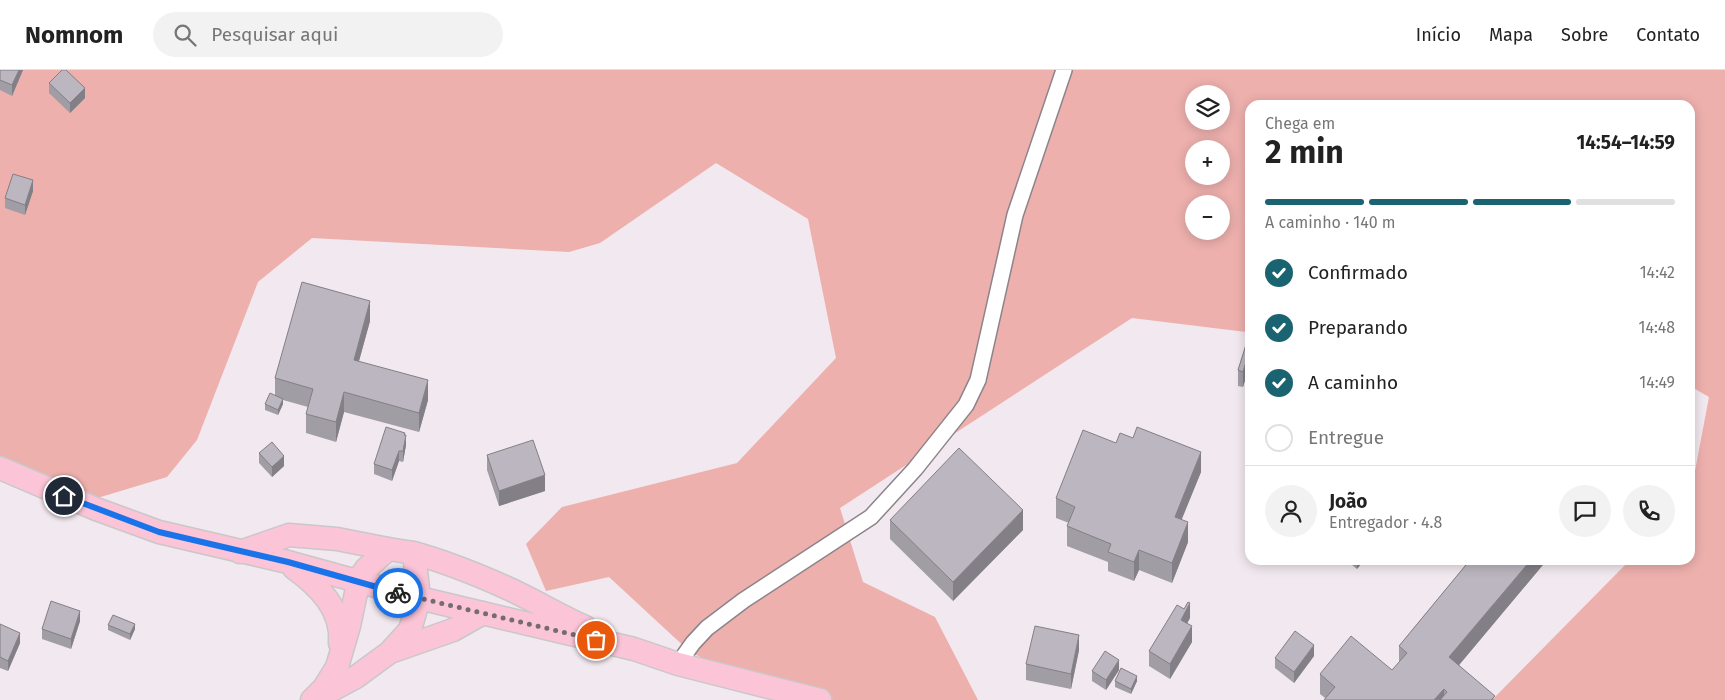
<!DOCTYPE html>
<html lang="pt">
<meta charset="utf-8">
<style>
:root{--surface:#fff;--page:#f2f2f2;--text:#222;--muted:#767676;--line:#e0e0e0;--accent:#196470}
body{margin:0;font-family:"Fira Sans",sans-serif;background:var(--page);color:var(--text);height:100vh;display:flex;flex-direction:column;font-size:19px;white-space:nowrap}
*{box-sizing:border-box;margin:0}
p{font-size:16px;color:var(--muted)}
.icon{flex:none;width:28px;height:28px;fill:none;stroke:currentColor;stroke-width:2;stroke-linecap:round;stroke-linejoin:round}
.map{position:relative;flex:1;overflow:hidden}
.panel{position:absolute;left:1245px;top:30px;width:450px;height:465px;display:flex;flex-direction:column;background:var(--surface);border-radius:15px;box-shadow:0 2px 12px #0003}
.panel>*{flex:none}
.tools{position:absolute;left:1185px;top:15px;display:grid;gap:10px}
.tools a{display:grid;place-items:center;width:45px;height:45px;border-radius:50%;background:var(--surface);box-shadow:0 2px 12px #0003;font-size:25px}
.pin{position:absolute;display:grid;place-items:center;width:42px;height:42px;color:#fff;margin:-21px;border:2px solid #fff;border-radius:50%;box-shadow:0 1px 5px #0007}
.courier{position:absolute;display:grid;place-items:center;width:50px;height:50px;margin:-25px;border:4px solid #1a73e8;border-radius:50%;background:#fff;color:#222;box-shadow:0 1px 6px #0007}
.overview em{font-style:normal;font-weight:700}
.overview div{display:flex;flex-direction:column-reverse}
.overview{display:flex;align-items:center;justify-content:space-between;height:85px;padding:0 20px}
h1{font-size:32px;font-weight:700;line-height:38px}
.bar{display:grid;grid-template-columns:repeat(4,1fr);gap:8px 5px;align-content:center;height:60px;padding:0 20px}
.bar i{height:6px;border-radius:4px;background:var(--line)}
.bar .on{background:var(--accent)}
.bar p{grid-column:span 4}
.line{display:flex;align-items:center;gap:12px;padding:0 20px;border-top:1px solid var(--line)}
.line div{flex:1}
.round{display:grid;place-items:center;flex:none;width:52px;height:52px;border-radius:26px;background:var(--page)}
ol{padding:0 20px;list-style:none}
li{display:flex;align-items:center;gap:15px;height:55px}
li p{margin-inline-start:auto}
li .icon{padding:5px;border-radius:50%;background:var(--accent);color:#fff;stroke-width:4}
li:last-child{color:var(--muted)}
li i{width:28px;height:28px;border:2px solid var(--line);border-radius:50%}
header{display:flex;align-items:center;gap:30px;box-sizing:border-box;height:70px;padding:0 25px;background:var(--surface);border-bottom:1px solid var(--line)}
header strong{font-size:24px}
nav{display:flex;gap:28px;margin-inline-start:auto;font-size:18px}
.search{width:350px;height:45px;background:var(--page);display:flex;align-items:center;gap:12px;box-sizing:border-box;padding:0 18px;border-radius:28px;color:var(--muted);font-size:19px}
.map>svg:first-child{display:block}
</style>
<header>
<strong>Nomnom</strong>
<div class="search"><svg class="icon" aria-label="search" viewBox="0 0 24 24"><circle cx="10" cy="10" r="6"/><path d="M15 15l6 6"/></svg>Pesquisar aqui</div>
<nav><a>Início</a><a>Mapa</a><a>Sobre</a><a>Contato</a></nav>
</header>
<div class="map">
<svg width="1725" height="630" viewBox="0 0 1725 630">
<rect width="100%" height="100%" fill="#f2e8ef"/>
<path fill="#edb0ad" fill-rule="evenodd" d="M0 0H1725V630H1492L1630 490H1690V410L1695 401 1709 327 1690 316V35H1250V261L1246 262 1132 248 840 438 863 512 935 547 978 630H780L689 581 609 507 546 521 526 474 562 437 737 393 836 288 808 149 716 93 600 173 569 182 312 168 258 212 197 370 167 407 94 429 0 394ZM1194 24H1221V51H1194ZM1194 79H1221V106H1194ZM1194 134H1221V161H1194Z"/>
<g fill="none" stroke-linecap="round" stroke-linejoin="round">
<defs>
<path id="minor" d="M678 594 693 573 707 558 744 530 871 447 915 399 966 335 978 310 1015 145 1064 0"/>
<g id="primary">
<path d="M0 398 96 439 159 462 288 492 419 528 634 579 678 594 820 630"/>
<path d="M240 482 289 465 337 469 388 479"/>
<path d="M414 483C446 492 476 504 505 517 532 529 558 545 585 557"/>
<path d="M294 498C319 516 343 540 340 573"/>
<path d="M393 581 453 560 483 543"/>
<path d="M312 630 324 618 337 597 349 556 359 509 366 499 388 479 414 483 419 528 410 560 390 582 356 607 313 630"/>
</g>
</defs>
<use href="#minor" stroke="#8c848a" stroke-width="18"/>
<use href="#primary" stroke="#c9c8c9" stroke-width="25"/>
<use href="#minor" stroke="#fff" stroke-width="15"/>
<use href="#primary" stroke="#fcc4d7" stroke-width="22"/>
</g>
<g fill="#a19da4">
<path d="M0 0H23L12 26 0 20Z"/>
<path d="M49 13 85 28 70 43 49 23Z"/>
<path d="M33 121 25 145 5 138V128Z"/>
<path d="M370 251 359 291 428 330 419 362 344 342 336 372 306 363V344L308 337 283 330V334L278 345 265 340V334L275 325V308Z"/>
<path d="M1250 262V301L1248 308 1246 307 1243 317 1238 316V300Z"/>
<path d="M405 365 406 375 403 392 399 391 392 411 374 404V394Z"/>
<path d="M1116 373 1201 402 1181 450 1188 472 1172 513 1139 500 1134 511 1108 501V492L1067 476V456L1069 453 1056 448V428Z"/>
<path d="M259 383 284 396 272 407 259 393Z"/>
<path d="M487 385 545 421 499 436 487 400Z"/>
<path d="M890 450 1023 460 953 531 890 469Z"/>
<path d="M1346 490H1364L1357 499Z"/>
<path d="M1470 490H1547L1459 595 1495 630 1325 628 1320 624V604L1392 600 1399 593V576Z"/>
<path d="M1190 548 1187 553 1192 572 1170 609 1149 596V581Z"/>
<path d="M80 551 71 579 42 569V559Z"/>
<path d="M0 554 20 573 8 601 0 598Z"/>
<path d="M108 555 135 559 130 570 108 560Z"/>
<path d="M1079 580 1071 619 1026 610V594Z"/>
<path d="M1314 586 1294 613 1275 598V588Z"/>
<path d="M1119 600 1106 620 1092 611V601Z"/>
<path d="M1115 611H1137L1131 624 1115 617Z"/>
</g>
<g fill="#837f86">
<path d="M19 0H23L12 26V15Z"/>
<path d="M85 18V28L70 43V33Z"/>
<path d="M33 110V121L25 145V135Z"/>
<path d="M370 231V251L354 309V290Z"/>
<path d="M1250 286V301L1248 308V293Z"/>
<path d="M1246 292V307L1243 317V302Z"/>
<path d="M428 310V330L419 362V343Z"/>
<path d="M344 322V342L336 372V352Z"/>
<path d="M283 329V334L278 345V340Z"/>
<path d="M405 363V372L406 365V375L403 392V381Z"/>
<path d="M399 381V391L392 411V400Z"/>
<path d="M1201 382V402L1175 466V447Z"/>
<path d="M284 386V396L272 407V397Z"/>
<path d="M545 405V421L499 436V421Z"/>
<path d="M1023 440V460L953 531V512Z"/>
<path d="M1188 452V472L1172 513V493Z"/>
<path d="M1139 480V500L1134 511V492Z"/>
<path d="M1357 490H1364L1357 499Z"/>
<path d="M1531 490H1547L1449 607V587Z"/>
<path d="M1190 533V548L1181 565V550Z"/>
<path d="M80 541V551L71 579V569Z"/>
<path d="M135 554V559L130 570V564Z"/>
<path d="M1192 556V572L1170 609V594Z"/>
<path d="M20 563V573L8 601V591Z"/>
<path d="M1079 565V580L1071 619V604Z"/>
<path d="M1314 575V586L1294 613V602Z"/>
<path d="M1119 590V600L1106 620V610Z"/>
<path d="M1137 606V611L1131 624V619Z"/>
<path d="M1444 619V630H1434Z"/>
</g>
<g fill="#bbb6bf" stroke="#837f86">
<path d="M0 0H19L12 15 0 10Z"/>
<path d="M62 0H66L85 18 70 33 49 13Z"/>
<path d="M13 104 33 110 25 135 5 128Z"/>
<path d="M302 212 370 231 354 290 428 310 419 343 344 322 336 352 306 344 313 319 275 308Z"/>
<path d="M1250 262V286L1248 293 1246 292 1243 302 1238 300Z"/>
<path d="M270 323 283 329 278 340 265 334Z"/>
<path d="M386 357 405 363 404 365H406L403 381H399L392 400 374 394Z"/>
<path d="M1137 357 1201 382 1175 447 1188 452 1172 493 1139 480 1134 492 1108 482 1111 474 1067 456 1075 437 1056 428 1083 360 1116 373 1120 363 1133 368Z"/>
<path d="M533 370 545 405 499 421 487 385Z"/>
<path d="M272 372 284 386 272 397 259 383Z"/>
<path d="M959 378 1023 440 953 512 890 450Z"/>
<path d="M1470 490H1531L1449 587 1495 626 1491 630H1440L1447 622 1444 619 1434 630H1324L1335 617 1320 604 1351 566 1392 600 1407 583 1399 576Z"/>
<path d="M51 531 80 541 71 569 42 559Z"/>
<path d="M1188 532 1190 533 1181 550 1192 556 1170 594 1149 581 1177 535 1184 539Z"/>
<path d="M113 545 135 554 130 564 108 555Z"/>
<path d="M0 554 20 563 8 591 0 587Z"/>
<path d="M1035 556 1079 565 1071 604 1026 594Z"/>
<path d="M1295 561 1314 575 1294 602 1275 588Z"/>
<path d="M1105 581 1119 590 1106 610 1092 601Z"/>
<path d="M1121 598 1137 606 1131 619 1115 611Z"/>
</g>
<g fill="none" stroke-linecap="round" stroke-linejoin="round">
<path stroke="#736d72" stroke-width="5" stroke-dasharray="0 9" d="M398 523 596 570"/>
<path stroke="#1a73e8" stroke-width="6" d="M64 426 159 462 288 492 398 523"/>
</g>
</svg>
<div class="tools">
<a><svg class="icon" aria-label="layers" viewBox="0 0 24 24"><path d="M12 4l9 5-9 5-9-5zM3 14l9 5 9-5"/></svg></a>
<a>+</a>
<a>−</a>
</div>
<div class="pin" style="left:596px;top:570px;background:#ea580c"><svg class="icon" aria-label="bag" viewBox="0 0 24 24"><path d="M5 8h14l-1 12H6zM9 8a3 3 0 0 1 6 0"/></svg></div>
<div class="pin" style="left:64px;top:426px;background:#1f2937"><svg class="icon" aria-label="home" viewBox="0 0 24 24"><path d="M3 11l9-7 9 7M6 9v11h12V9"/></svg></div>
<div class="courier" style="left:398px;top:523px"><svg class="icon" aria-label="bike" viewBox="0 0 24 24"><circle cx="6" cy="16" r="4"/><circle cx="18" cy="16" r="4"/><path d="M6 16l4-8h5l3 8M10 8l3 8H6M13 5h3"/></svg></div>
<section class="panel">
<div class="overview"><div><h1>2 min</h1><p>Chega em</p></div><em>14:54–14:59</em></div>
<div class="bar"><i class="on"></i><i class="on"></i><i class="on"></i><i></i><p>A caminho · 140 m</p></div>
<ol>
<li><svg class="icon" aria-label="check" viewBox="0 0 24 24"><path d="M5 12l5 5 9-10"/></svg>Confirmado<p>14:42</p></li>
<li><svg class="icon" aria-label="check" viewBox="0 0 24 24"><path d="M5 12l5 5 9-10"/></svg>Preparando<p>14:48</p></li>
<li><svg class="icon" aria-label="check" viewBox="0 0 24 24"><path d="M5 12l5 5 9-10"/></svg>A caminho<p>14:49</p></li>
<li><i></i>Entregue</li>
</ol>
<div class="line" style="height:90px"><a class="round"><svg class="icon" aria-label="person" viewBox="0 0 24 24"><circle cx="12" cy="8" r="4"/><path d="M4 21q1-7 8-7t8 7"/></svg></a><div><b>João</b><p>Entregador · 4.8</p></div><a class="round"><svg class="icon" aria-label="chat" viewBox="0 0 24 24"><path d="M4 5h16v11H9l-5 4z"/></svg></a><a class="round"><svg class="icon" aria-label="phone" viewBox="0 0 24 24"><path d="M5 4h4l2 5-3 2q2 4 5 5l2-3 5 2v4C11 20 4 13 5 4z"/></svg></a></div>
</section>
</div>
